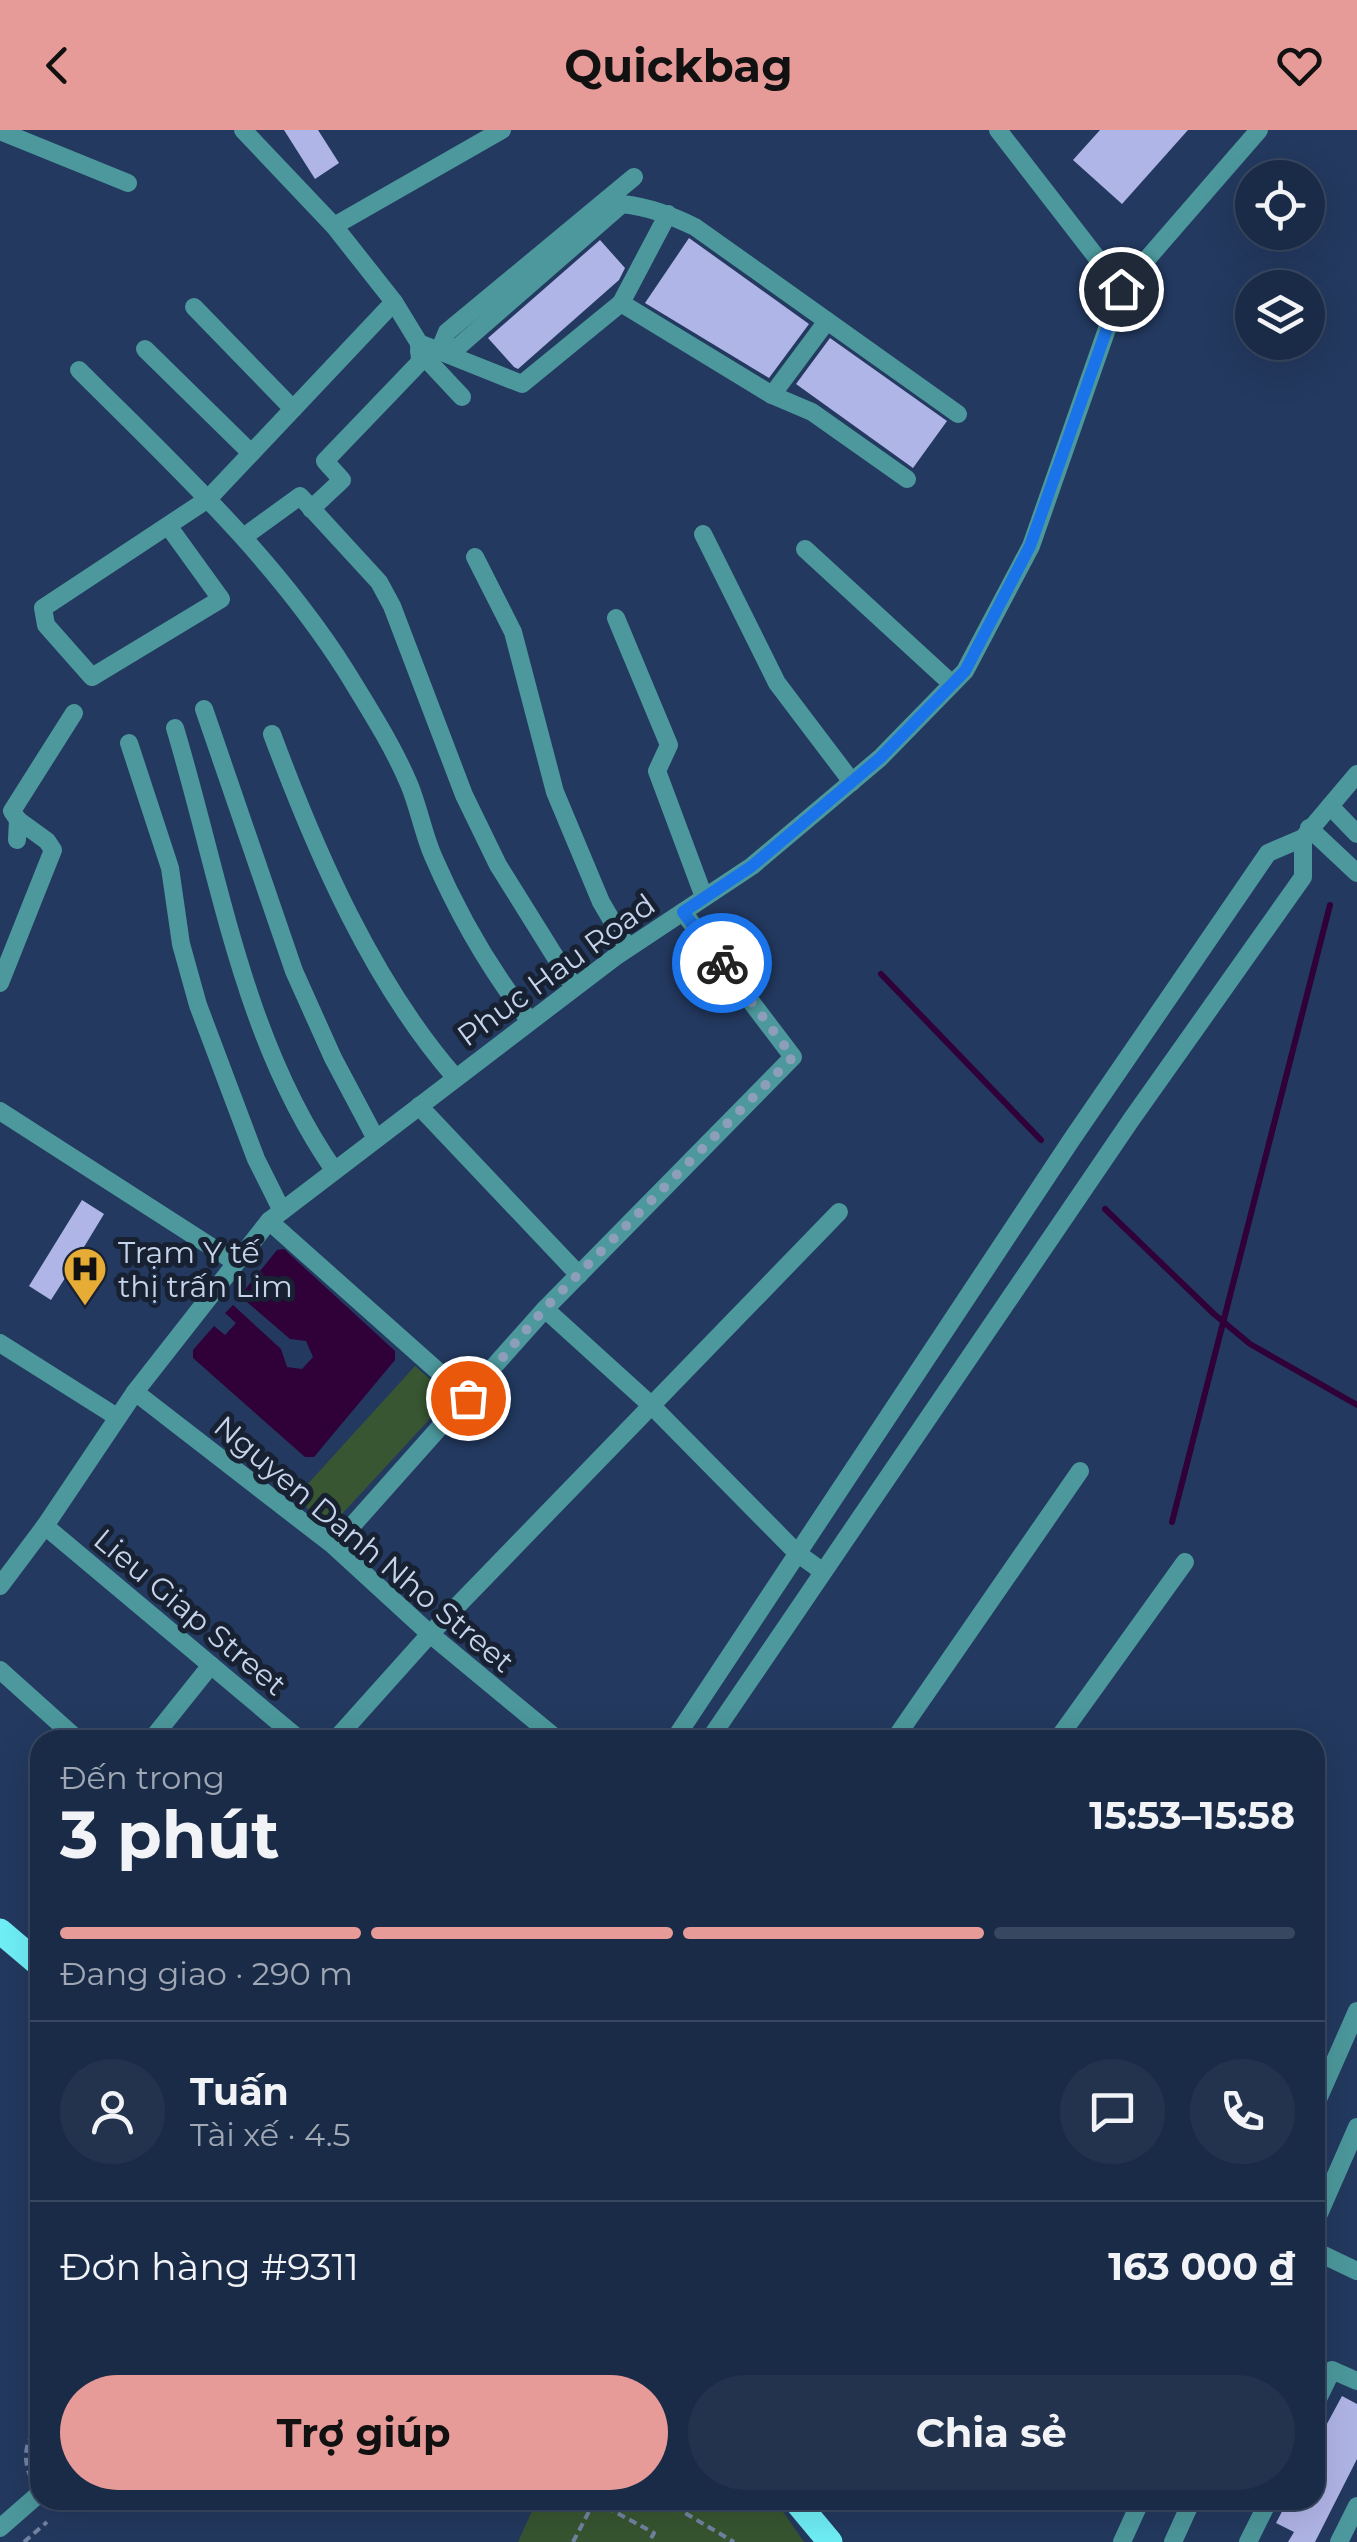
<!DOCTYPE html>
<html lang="vi">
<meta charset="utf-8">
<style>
:root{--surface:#1a2b47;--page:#23334e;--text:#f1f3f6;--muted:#9fa7b4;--line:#384760;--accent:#e69b98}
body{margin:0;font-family:Montserrat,sans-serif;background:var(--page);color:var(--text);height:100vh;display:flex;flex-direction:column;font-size:38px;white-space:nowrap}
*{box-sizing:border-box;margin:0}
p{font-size:32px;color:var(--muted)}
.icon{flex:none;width:55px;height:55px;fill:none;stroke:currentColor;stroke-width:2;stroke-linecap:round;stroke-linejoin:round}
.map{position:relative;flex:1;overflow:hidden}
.drawer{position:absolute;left:30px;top:1600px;width:1295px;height:780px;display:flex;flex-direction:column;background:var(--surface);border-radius:30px;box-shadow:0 10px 40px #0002,0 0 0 2px var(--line)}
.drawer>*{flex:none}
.controls{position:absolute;left:1235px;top:30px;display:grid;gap:20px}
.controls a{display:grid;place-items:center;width:90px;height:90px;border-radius:50%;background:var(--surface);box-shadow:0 10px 40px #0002,0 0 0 2px var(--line);font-size:50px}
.pin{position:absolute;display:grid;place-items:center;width:85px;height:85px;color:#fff;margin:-42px;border:5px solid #fff;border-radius:50%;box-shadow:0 2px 10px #0007}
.courier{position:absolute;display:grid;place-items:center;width:100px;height:100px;margin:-50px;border:8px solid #1a73e8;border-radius:50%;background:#fff;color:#222;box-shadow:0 2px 12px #0007}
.headline em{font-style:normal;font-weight:700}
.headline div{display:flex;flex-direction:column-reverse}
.headline{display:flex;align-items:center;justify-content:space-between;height:170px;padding:0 30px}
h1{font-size:65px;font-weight:700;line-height:75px}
.bar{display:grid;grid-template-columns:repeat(4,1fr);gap:15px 10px;align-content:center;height:120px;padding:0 30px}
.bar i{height:12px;border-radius:8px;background:var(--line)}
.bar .on{background:var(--accent)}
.bar p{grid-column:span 4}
.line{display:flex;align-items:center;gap:25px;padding:0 30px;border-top:2px solid var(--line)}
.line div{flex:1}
.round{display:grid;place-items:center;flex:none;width:105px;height:105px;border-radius:52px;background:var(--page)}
.cta{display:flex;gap:20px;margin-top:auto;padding:20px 30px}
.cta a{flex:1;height:115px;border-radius:60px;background:var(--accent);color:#111;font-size:40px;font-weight:700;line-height:115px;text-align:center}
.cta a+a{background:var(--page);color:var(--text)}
header{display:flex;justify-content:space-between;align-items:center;height:130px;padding:0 30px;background:var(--accent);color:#111;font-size:45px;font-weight:700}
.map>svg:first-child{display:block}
</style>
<header><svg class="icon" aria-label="back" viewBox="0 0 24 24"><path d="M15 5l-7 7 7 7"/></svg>Quickbag<svg class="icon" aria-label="heart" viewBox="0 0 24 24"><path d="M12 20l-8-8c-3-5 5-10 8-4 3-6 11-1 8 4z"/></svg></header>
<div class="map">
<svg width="1357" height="2412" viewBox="0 0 1357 2412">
<rect width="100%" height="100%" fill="#23395f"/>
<g fill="#375631">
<path d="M415 1236 450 1267 330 1397 295 1368Z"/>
<path d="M537 2370H769L784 2383 804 2412H518Z"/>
</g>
<path fill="#300139" d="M284 1119 395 1221V1230L314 1327H305L193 1228V1220L214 1196 225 1205 236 1193 225 1183 233 1175 281 1219 287 1237 302 1239 313 1227 306 1211 290 1209 240 1166 277 1120Z"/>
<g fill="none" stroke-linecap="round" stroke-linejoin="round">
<g stroke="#300139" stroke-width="6">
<path d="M881 844 1041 1010"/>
<path d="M1105 1079 1214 1184 1250 1214 1357 1275"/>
<path d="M1172 1392 1330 775"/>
</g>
</g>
<g fill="#b0b5e7">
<path d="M284 0H318L339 33 315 49Z"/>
<path d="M1100 0H1188L1122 74 1073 30Z"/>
<path d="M689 108 809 194 769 248 645 173Z"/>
<path d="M600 110 625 138 619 150 518 239 514 237 488 208Z"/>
<path d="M830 208 947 291 913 338 796 254Z"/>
<path d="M82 1070 104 1084 84 1117 90 1121 82 1135 76 1131 51 1170 29 1156Z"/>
<path d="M1342 2266 1357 2274V2329L1315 2412H1288L1294 2402 1276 2393 1288 2370H1315V2316Z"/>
</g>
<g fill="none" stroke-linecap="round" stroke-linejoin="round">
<g stroke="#7284a3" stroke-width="4" stroke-dasharray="8 5" stroke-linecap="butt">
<path d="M31 2348C22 2328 25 2310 40 2294"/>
<path d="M61 2370H81"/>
<path d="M663 2370 734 2412"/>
<path d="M595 2371 654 2403 649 2412"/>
<path d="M24 2412 47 2392"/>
<path d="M573 2412 594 2372"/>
</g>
<g stroke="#4c989c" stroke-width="18">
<path d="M243 0 334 96 394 172 419 213 522 254 621 173 772 265 812 282 907 349"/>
<path d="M998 0 1121 159"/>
<path d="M0 1 128 53"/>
<path d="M334 96 502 0"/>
<path d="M621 173 668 84"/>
<path d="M194 177 293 279"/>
<path d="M145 219 251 323"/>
<path d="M440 219 447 202 634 47"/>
<path d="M419 221 462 267"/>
<path d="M450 224 622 74C649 77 670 85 695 97L958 284"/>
<path d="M79 240C174 335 274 427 346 541 368 577 393 616 409 654 419 678 423 703 433 726 458 784 491 841 529 890"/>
<path d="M772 265 827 191"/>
<path d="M311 379 342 350 325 331 420 232 419 213"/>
<path d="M169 397 221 469 92 547 46 495 43 478 208 369 394 172"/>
<path d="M703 404 777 553 852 652"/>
<path d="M245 406 300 366 379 452 392 476 464 665 498 735 574 857"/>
<path d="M805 419 952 554"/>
<path d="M475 427 513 502 555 662 601 772 628 818"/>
<path d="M616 488 669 615 657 641 704 767"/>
<path d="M204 579 294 841 333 928 376 1009"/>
<path d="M175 598C220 748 243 909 334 1040"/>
<path d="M272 604C316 722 372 852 455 947"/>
<path d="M129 613 170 738 181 814 198 875 256 1029 282 1081"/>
<path d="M1330 676 1357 704"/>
<path d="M1309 698 1357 743"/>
<path d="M17 710 18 690 12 681 74 583"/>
<path d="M0 853 53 720 47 711 18 690"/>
<path d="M419 976 579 1145"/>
<path d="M0 981 235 1132"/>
<path d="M269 1091 468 1268"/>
<path d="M545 1179 652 1276 797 1423 822 1441"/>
<path d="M0 1213 117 1287"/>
<path d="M135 1262 334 1416 430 1504 558 1610"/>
<path d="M45 1396 300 1610"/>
<path d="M334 1416 545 1179 793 927 683 782"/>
<path d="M0 1456 45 1396 135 1262 269 1091 615 827 752 736 880 628 965 541 1031 416 1121 159 1259 0"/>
<path d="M0 1540 78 1610"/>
<path d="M151 1610 211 1535"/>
<path d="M335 1610 430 1504 839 1082"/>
<path d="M674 1610 1072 1009 1268 723 1303 708 1357 644"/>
<path d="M709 1610 1131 990 1303 747V708"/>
<path d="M894 1610 1080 1341"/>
<path d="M1057 1610 1185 1432"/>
<path d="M1315 1976 1357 1881"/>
<path d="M1315 2093 1357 1997"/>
<path d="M1315 2121 1357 2141"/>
<path d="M1315 2275 1332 2240 1357 2251"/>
<path d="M0 2398 40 2363"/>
<path d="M1122 2412 1141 2370"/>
<path d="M1173 2412 1192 2370"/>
<path d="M1248 2412 1269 2370"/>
<path d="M1339 2412 1357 2376"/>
</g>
<g stroke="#70f0f8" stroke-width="25">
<path d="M0 1801 40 1835"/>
<path d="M795 2370 830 2412"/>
</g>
</g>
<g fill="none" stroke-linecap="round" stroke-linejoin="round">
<path stroke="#8d9eba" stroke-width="10" stroke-dasharray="0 18" d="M468 1268 545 1178 793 927 722 833"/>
<path stroke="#1a73e8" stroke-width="12" d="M722 833 683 782 752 736 880 628 965 541 1030 416 1121 159"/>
</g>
<defs>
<symbol id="hospital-pin" viewBox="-11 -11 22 30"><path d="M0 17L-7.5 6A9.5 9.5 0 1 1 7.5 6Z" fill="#e6ac36" stroke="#172132"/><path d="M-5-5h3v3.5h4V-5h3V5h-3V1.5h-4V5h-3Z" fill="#111"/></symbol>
</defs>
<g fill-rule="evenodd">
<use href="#hospital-pin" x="60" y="1114" width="50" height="68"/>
</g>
<g text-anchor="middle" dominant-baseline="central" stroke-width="10" stroke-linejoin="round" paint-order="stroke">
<g font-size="30" fill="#c6d4eb" stroke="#172132">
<text transform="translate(556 840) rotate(-36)">Phuc Hau Road</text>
<text transform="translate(364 1414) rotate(40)">Nguyen Danh Nho Street</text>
<text transform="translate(190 1482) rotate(40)">Lieu Giap Street</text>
</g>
<g font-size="30" fill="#c6d4eb" stroke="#172132" text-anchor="start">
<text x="118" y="1122">Trạm Y tế<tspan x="118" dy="34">thị trấn Lim</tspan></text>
</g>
</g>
</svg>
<div class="controls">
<a><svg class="icon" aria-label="locate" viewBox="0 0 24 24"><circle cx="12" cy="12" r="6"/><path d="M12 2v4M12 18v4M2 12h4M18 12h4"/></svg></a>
<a><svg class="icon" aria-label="layers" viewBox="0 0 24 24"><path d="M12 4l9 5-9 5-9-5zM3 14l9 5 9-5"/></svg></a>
</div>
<div class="pin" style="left:468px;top:1268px;background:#ea580c"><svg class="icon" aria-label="bag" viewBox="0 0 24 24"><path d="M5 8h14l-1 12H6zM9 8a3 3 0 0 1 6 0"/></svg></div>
<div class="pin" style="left:1121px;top:159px;background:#1f2937"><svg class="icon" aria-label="home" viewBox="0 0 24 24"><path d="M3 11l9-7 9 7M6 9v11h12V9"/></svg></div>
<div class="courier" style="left:722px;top:833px"><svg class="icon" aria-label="bike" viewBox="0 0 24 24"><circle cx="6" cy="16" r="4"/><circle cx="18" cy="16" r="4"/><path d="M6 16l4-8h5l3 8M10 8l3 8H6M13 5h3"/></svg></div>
<section class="drawer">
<div class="headline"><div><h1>3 phút</h1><p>Đến trong</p></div><em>15:53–15:58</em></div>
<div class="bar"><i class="on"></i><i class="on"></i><i class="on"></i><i></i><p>Đang giao · 290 m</p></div>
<div class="line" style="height:180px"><a class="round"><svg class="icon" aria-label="person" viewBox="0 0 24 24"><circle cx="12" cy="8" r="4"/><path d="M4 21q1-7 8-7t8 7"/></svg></a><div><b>Tuấn</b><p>Tài xế · 4.5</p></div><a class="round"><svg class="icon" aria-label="chat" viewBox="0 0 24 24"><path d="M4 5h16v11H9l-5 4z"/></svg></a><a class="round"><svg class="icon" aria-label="phone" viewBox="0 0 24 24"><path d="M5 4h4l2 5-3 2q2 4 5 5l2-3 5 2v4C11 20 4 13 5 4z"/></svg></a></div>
<div class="line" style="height:130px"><div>Đơn hàng #9311</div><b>163 000 ₫</b></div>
<div class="cta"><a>Trợ giúp</a><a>Chia sẻ</a></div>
</section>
</div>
